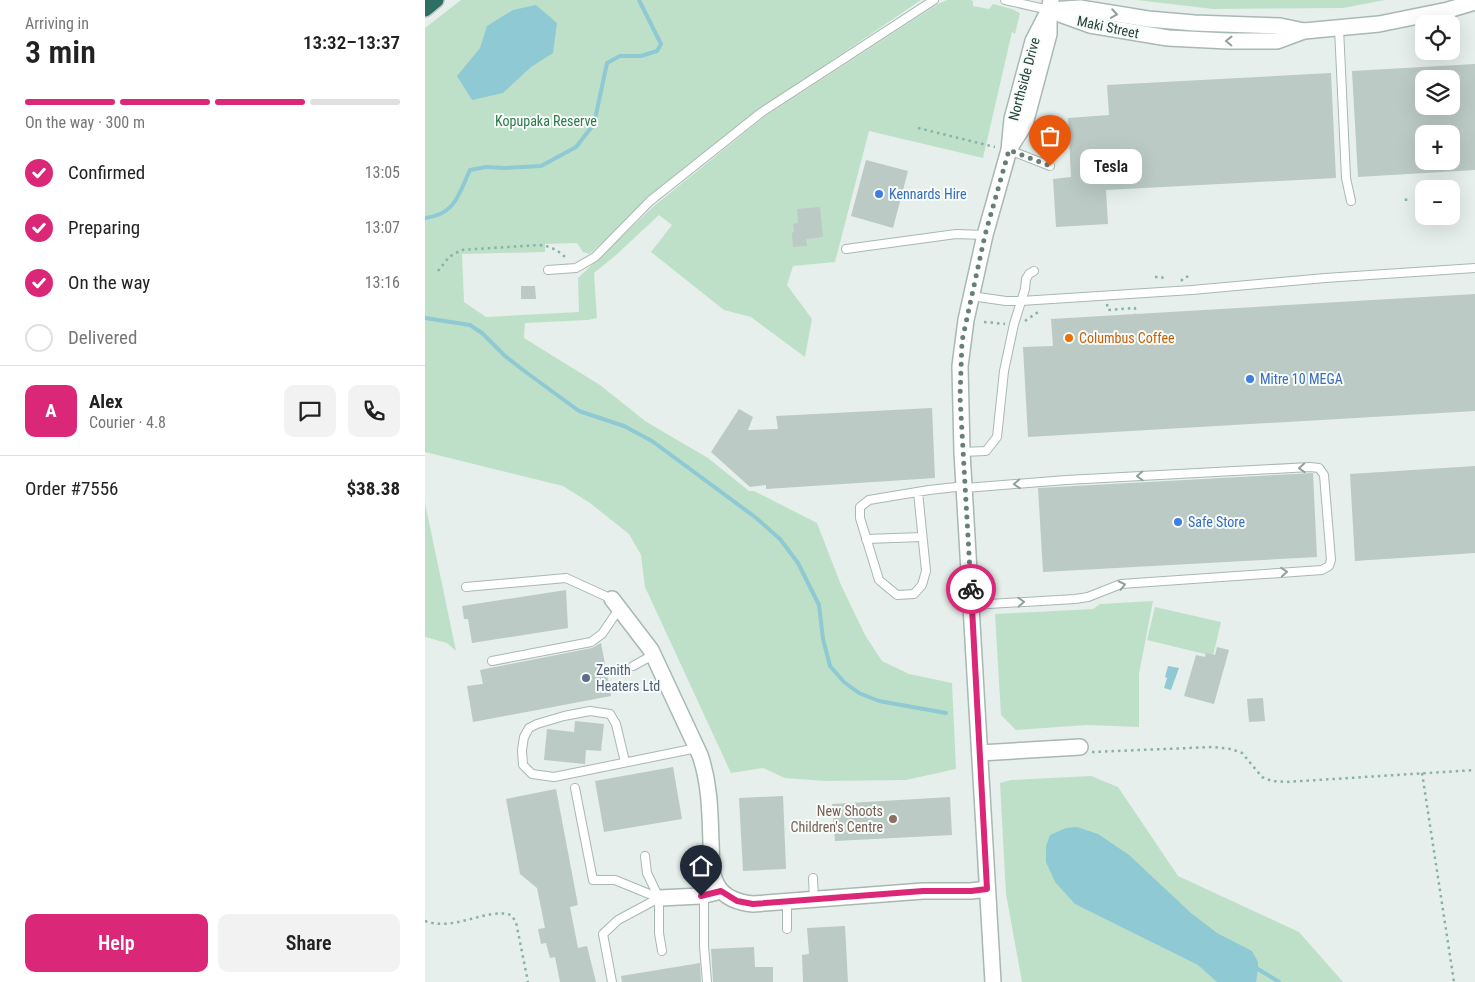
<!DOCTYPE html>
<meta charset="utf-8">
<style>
:root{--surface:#fff;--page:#f2f2f2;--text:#222;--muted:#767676;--line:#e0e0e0;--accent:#db2777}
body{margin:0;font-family:"Roboto Condensed",sans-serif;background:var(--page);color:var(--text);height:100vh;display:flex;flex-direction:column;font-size:19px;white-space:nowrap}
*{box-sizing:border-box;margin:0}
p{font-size:16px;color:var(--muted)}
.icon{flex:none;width:28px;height:28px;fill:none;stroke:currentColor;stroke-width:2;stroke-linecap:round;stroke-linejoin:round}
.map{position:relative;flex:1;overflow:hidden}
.details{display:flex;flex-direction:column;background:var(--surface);width:425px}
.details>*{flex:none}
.controls{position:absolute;left:990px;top:15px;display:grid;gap:10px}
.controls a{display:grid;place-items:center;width:45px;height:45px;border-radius:10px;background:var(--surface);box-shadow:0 5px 20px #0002;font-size:25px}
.pin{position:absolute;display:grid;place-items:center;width:42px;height:42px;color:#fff;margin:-51px -21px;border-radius:50% 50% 50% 0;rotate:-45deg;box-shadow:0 0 5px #0007}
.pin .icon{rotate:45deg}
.courier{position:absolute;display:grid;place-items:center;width:50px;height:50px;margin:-25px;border:4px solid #db2777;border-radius:50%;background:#fff;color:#222;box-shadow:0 1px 6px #0007}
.bubble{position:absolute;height:35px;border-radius:10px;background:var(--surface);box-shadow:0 5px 20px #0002;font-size:16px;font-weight:600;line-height:35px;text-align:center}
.head em{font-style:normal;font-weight:600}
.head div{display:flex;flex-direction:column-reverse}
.head{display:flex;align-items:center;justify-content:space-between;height:85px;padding:0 25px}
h1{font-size:32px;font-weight:600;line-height:38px}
.bar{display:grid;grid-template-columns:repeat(4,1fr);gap:8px 5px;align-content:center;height:60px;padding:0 25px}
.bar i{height:6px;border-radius:4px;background:var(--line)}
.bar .current{background:var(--accent)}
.bar p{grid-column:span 4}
.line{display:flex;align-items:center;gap:12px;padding:0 25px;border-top:1px solid var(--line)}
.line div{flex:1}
.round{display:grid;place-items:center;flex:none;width:52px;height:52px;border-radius:10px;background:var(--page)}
ol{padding:0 25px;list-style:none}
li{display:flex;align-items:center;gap:15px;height:55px}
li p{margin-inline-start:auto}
li .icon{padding:5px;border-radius:50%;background:var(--accent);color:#fff;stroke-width:4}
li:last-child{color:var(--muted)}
li i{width:28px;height:28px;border:2px solid var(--line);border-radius:50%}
.button{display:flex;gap:10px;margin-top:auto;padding:10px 25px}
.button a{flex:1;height:58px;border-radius:10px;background:var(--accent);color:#fff;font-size:20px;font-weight:600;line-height:58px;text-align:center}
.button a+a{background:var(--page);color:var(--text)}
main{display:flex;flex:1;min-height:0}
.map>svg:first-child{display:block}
</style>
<main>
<section class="details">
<div class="head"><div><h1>3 min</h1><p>Arriving in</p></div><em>13:32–13:37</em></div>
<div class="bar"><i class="current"></i><i class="current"></i><i class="current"></i><i></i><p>On the way · 300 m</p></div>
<ol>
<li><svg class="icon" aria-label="check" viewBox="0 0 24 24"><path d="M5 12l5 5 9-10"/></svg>Confirmed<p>13:05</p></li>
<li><svg class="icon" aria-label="check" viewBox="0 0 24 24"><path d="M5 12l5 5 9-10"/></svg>Preparing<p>13:07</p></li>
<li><svg class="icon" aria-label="check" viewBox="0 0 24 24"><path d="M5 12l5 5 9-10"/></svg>On the way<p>13:16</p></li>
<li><i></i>Delivered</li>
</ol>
<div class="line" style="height:90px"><b class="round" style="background:var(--accent);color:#fff">A</b><div><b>Alex</b><p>Courier · 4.8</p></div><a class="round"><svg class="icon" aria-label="chat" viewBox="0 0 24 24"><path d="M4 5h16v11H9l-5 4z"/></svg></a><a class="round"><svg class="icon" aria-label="phone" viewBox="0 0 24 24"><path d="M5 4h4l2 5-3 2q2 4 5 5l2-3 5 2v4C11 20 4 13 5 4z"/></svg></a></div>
<div class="line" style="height:65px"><div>Order #7556</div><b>$38.38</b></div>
<div class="button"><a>Help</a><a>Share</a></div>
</section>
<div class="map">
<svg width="1050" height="982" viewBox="0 0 1050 982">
<rect width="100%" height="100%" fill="#e6efeb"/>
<g fill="#bfe0c8">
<path d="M36 0H496L328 114 242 182 168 251 164 254 158 252 152 243 120 244V252L37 254 39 302 61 317 154 312 153 278 229 206 339 117 513 4 522 0H545L548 1V6L564 9 568 4 587 9 595 13 590 34 587 32 558 158 444 131 410 262 368 266 362 285 387 319 380 357 326 317 299 310 226 252 247 225 234 215 190 256 169 273 172 318 163 320 100 323 99 338 175 385 220 421 283 458 324 491H329L392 523 416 585 440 635 457 661 484 674 527 683 531 769 481 780 400 781 360 778 338 768 306 773 220 587 216 555 204 534 165 503 138 486 0 452V28Z"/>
<path d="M712 0H960L918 8 788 9Z"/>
<path d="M0 503 31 651 22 643 0 637Z"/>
<path d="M728 601 714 674V727L662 725 591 730 576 715 570 614 668 609 675 604Z"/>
<path d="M730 607 796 622 788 656 722 640Z"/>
<path d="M666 776 693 787 753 876 874 932 918 982H597L581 894 575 783 586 780Z"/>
</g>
<g fill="#8ec9d4">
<path d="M111 5 132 23 128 53 106 67 78 93 47 100 32 76 55 48 62 26 88 10Z"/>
<path d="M743 666 754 668 746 690 739 688 742 678 740 677Z"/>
<path d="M652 827 673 834 704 855 766 913 792 933 827 951 833 962V969L831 982H792L773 965 650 904 630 882 621 862V846L625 835 641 828Z"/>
</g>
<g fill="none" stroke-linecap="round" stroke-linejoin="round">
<g stroke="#8ec9d4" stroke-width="4">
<path d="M0 218C31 214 33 195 45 170L61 167 80 168 116 166 151 147 169 124 182 63 195 56H216L232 51 236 44 214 0"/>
<path d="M0 318 45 325 57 333 80 356 102 373 154 411 199 426 227 441 330 517 355 539 373 563 394 605 398 639 405 666 419 682 434 693 454 701 521 713"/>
<path d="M833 969 854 982"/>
</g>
</g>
<g fill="#bbcac4" fill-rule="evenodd">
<path d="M1050 64V170L933 177 927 71ZM999 79H1026V106H999ZM999 134H1026V161H999Z"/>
<path d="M906 73 911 178 681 190 683 224 631 227 628 179 646 177 643 118 684 115 682 85Z"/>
<path d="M441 160 483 171 468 228 426 216Z"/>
<path d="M395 207 398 237 381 239 382 246 368 247 367 233 369 232 368 224 373 223 372 209Z"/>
<path d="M96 286H110L111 299H96Z"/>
<path d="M1050 294V411L603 437 598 347 628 346 626 319Z"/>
<path d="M507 408 510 478 341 489V485L325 487 286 452 314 409 328 417 323 430 353 429 351 416Z"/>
<path d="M1050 466V553L930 561 925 474Z"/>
<path d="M888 473 892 557 618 572 613 488Z"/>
<path d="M141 590 143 628 47 643 43 619H39L37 606Z"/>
<path d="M176 643 186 696 48 722 42 686 58 684 55 670 167 648Z"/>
<path d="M792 647 804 650 789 704 759 696 771 655 780 657 781 653 790 655Z"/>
<path d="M838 698 840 721 824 722 822 699Z"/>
<path d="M150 721 179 724 176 751 161 750 160 764 119 760 122 729 149 732Z"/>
<path d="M248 767 257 819 179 832 170 781Z"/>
<path d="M131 789 153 905 145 907 153 948 162 946 171 982H135L130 957 125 958 121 943 116 944 113 929 120 928 112 888 95 874 81 799Z"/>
<path d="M358 796 361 869 318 871 314 798Z"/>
<path d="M525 797 527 835 410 841 407 804Z"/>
<path d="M420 926 423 982H378L377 955 384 954 382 928Z"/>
<path d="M329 947 330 967H348V982H288L286 949Z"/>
<path d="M275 963 276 982H197L196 976Z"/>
</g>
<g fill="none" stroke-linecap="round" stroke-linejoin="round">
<defs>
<g id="service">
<path d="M580 0 624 10"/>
<path d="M914 28 921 178 926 201"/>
<path d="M584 150 625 166"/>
<path d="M421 249 531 234 560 235"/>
<path d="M123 270 151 268 170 257 225 201 337 112 509 0"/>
<path d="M546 296 581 301H596L767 290 900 278 1050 268"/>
<path d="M537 452 561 451 572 437 579 371 589 324 600 289 601 279 604 274 609 271"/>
<path d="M540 488 641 480 885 467 894 468 899 475 906 560 904 566 897 570 696 584 663 597 650 599 547 605"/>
<path d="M493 492 501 571 497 585 489 594 472 595 454 580 435 518V507L444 500 504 490 540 486"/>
<path d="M441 539 497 537"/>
<path d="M41 587 141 578 187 599"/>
<path d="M67 661 166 642 177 634 194 609"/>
<path d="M208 666 228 655"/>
<path d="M200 762 191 724 185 714 165 711 139 716 112 724 104 728 99 737 97 750 98 765 107 774 129 777 272 748"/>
<path d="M150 788 168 880H190L234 898"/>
<path d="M220 856 222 873 234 898V933L237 951"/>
<path d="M388 878 389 900"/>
<path d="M279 895V946L282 982"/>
<path d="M362 902V929"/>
<path d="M187 982 178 934 193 920 234 898"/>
</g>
<g id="minor">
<path d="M187 599 226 650 275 755C285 784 285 813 286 843 287 857 285 873 292 885 299 898 315 903 328 904L498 891H546L562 889"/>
<path d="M555 753 655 747"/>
<path d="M234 898 276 896 296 891"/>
</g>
<g id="tertiary">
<path d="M624 10 655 8 723 19 769 23 855 26 879 31 954 24 1023 10 1050 2"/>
<path d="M629 12 665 25 743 38 803 41H852L879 31"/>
<path d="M586 146 600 124 624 34V11"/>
<path d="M568 982 537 452 535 366 541 320 560 235 584 150 587 119 608 41 624 10 626 0"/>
</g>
<path id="motorway" d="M0 9 11 0"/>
</defs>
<use href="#service" stroke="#a8b8b2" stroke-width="10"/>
<use href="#minor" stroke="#a8b8b2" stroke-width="18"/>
<use href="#tertiary" stroke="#a8b8b2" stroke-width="18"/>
<use href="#motorway" stroke="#c2cac8" stroke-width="18"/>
<g stroke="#86b3a5" stroke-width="2.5" stroke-dasharray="2.5 4" stroke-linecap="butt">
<path d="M493 128 570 147"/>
<path d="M981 201V198"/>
<path d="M13 271 24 257 36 250 114 245C125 246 133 250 141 258"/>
<path d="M730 277H737L739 281"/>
<path d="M756 281 760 277 766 276"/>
<path d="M682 304 683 310 710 308V314"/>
<path d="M600 321 616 310"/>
<path d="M559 322 580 324"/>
<path d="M667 752 788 747 806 749 817 753 837 777 847 781 861 782 1050 770"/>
<path d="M997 773 1029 982"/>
<path d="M0 921C29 932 63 907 86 915L91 922 103 982"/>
</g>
<use href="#service" stroke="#fff" stroke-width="8"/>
<use href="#minor" stroke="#fff" stroke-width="15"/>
<use href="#tertiary" stroke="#fff" stroke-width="15"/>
<use href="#motorway" stroke="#2f6f62" stroke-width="15"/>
</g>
<defs><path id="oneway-chevron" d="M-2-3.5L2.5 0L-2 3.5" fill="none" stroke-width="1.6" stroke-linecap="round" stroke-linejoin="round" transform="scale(1.25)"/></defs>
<g stroke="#92a09c">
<use href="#oneway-chevron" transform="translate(689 14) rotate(9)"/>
<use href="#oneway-chevron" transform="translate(804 41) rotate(-179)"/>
<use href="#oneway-chevron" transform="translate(877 468) rotate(177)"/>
<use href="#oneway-chevron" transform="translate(715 476) rotate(177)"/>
<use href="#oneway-chevron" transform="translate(592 484) rotate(176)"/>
<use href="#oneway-chevron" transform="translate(859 572) rotate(-4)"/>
<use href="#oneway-chevron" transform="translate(697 585) rotate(-12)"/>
<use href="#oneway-chevron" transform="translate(596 602) rotate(-3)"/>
</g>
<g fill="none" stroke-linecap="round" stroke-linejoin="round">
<path stroke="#687f78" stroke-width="5" stroke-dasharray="0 9" d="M546 589 535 397 537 341 560 235 584 150 625 166"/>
<path stroke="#db2777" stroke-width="6" d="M276 896 296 891 312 901 328 904 498 891H546L562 889 546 589"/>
</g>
<g fill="#3f7fe0" stroke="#f7fbf9" stroke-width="2">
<circle cx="454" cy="194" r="5"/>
<circle cx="825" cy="379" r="5"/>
<circle cx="753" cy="522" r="5"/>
</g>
<circle fill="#e8710a" stroke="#f7fbf9" stroke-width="2" cx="644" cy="338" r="5"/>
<circle fill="#5c6f8a" stroke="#f7fbf9" stroke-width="2" cx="161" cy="678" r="5"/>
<circle fill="#8d6e63" stroke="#f7fbf9" stroke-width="2" cx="468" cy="819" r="5"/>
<g text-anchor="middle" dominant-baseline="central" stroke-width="4" stroke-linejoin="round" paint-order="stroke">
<g font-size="14" fill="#24423a" stroke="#f7fbf9">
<text transform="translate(683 27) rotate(12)">Maki Street</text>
<text transform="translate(599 79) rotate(-75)">Northside Drive</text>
</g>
<g font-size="14" fill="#2d7a4b" stroke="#f7fbf9">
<text x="121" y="121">Kopupaka Reserve</text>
</g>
<g font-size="14" fill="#366cbe" stroke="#f7fbf9" text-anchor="start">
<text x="464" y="194">Kennards Hire</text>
<text x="835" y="379">Mitre 10 MEGA</text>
<text x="763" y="522">Safe Store</text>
</g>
<g font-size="14" fill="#c56008" stroke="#f7fbf9" text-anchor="start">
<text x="654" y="338">Columbus Coffee</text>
</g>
<g font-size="14" fill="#4e5e75" stroke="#f7fbf9" text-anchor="start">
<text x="171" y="670">Zenith<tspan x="171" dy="16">Heaters Ltd</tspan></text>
</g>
<g font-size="14" fill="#785e54" stroke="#f7fbf9" text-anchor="end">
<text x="458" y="811">New Shoots<tspan x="458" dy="16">Children's Centre</tspan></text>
</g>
</g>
</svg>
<div class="controls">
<a><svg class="icon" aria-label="locate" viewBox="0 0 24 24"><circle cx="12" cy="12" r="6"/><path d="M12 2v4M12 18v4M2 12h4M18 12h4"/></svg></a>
<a><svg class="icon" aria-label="layers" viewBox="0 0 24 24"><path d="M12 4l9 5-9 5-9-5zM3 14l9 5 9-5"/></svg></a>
<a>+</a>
<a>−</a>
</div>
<div class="pin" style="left:625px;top:166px;background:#ea580c"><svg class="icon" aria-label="bag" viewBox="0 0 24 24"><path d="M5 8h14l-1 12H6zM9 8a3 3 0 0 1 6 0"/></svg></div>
<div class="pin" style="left:276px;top:896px;background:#1f2937"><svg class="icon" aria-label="home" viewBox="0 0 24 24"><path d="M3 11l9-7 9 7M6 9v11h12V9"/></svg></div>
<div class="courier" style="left:546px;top:589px"><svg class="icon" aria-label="bike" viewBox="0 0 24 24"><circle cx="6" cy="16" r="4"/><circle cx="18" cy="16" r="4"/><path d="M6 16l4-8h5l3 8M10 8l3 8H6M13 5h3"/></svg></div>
<div class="bubble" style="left:655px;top:149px;width:62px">Tesla</div>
</div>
</main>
